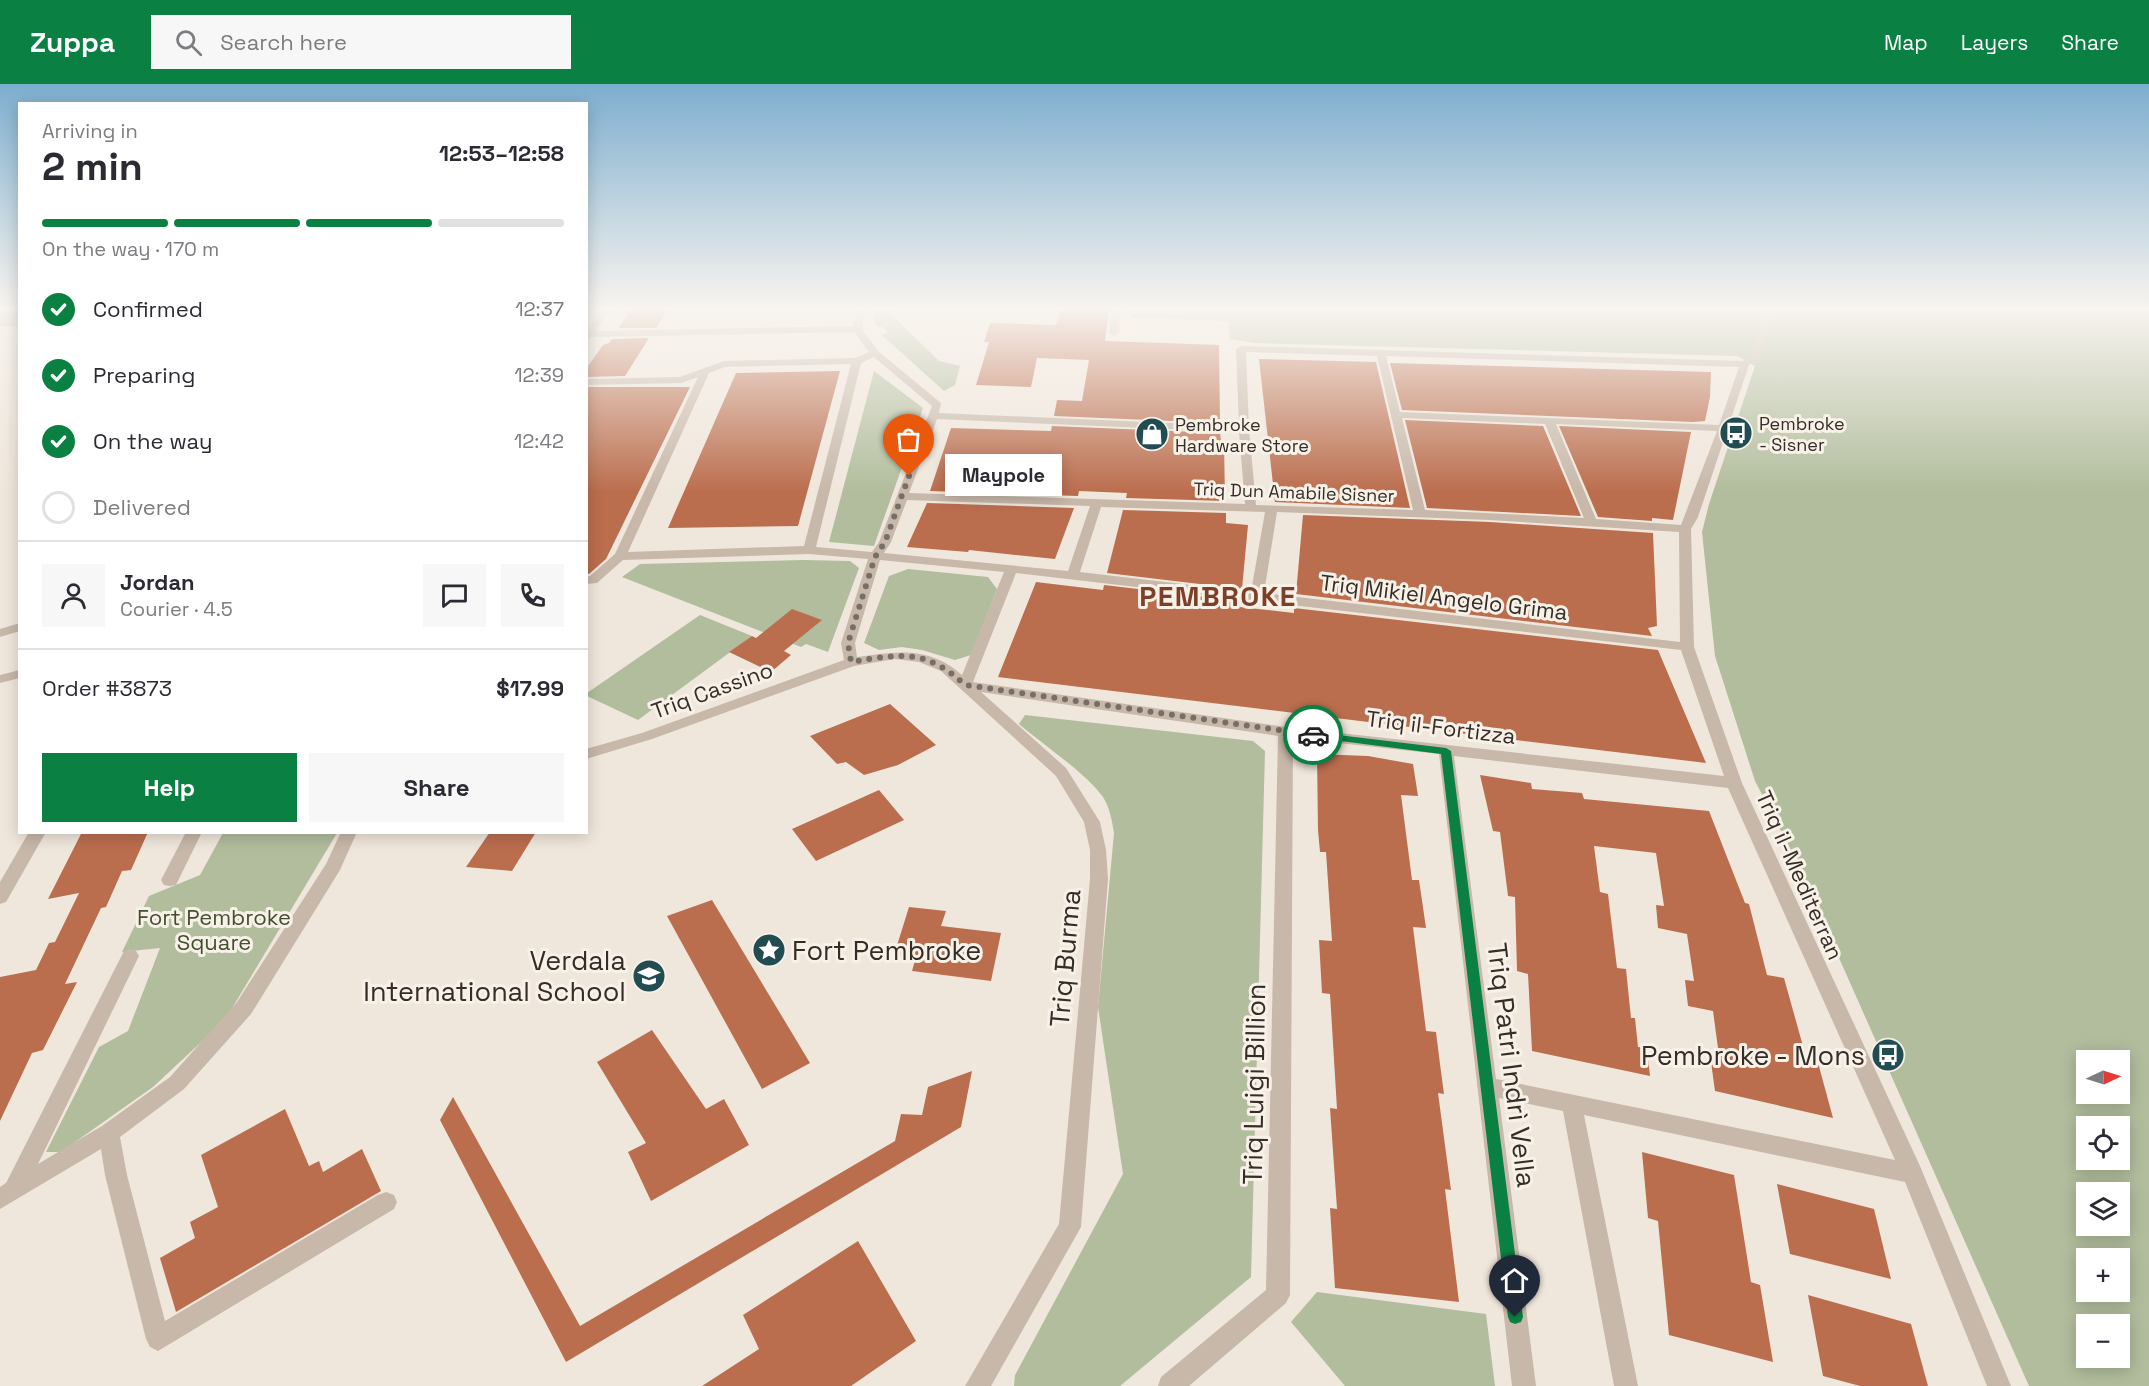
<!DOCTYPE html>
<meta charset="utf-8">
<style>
:root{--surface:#fff;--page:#f7f7f7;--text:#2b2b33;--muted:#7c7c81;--line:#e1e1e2;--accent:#0b8043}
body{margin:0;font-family:"Space Grotesk",sans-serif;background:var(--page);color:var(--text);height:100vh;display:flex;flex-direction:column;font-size:22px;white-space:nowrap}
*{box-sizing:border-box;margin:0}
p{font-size:20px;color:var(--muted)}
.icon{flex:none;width:33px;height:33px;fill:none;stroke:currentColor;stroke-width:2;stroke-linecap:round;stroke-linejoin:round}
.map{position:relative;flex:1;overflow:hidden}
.side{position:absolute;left:18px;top:18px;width:570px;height:732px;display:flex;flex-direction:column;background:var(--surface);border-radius:0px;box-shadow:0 3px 15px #0003}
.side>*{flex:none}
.needle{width:39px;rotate:86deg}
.buttons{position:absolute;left:2076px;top:966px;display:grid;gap:12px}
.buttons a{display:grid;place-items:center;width:54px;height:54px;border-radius:0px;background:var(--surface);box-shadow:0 3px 15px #0003;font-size:30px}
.pin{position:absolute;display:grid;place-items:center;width:51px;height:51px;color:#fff;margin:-62px -26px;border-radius:50% 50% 50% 0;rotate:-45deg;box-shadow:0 0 6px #0007}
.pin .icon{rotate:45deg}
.courier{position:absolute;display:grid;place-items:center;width:60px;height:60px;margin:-30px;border:4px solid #0b8043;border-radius:50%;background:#fff;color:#222;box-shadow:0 2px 8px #0007}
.bubble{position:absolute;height:42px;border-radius:0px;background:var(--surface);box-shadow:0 3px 15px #0003;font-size:20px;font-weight:700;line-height:42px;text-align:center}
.head em{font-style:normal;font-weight:700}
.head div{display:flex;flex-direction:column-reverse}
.head{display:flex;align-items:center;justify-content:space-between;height:102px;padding:0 24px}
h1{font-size:39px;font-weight:700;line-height:45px}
.bar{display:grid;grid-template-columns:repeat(4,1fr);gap:9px 6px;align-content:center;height:72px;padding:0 24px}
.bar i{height:8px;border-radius:4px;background:var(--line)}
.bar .selected{background:var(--accent)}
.bar p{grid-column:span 4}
.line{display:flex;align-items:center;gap:15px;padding:0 24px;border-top:2px solid var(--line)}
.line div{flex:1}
.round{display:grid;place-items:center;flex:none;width:63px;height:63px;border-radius:0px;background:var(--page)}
ol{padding:0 24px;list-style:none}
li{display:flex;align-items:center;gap:18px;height:66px}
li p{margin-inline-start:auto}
li .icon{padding:6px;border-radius:50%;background:var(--accent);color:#fff;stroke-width:4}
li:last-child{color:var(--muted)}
li i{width:33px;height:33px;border:3px solid var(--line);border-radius:50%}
.action{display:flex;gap:12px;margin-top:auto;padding:12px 24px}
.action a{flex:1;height:69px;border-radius:0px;background:var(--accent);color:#fff;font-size:24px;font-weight:700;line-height:69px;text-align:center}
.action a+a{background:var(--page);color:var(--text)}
header{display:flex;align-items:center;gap:36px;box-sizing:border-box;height:84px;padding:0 30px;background:var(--accent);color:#fff}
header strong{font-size:28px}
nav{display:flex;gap:33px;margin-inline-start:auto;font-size:21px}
.search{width:420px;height:54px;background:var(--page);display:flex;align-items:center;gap:15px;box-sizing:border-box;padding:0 21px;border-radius:0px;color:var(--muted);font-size:22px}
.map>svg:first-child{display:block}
</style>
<header>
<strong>Zuppa</strong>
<div class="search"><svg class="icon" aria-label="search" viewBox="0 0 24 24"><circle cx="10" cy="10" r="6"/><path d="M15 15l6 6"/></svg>Search here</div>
<nav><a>Map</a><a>Layers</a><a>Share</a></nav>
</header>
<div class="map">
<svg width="2149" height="1302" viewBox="0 0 2149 1302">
<rect width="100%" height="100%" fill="#f0e7dc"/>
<g fill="#b1bd9d" fill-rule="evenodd">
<rect x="0" y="225" width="19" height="17"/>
<path d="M875 225H886L939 277 960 282 955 301 944 307 882 251 888 248 883 243H877L873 233Z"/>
<path d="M1123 225H2149V1302H2029L1792 768 1755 697 1715 572 1702 448 1709 420 1755 282 1737 272 1255 259 1230 255 1229 237 1131 234 1132 226ZM2086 976H2120V1010H2086ZM2086 1042H2120V1076H2086ZM2086 1108H2120V1142H2086ZM2086 1174H2120V1208H2086ZM2086 1240H2120V1274H2086Z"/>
<path d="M874 287 923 324 874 462 829 458Z"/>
<path d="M804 476 850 477 859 484 828 568 806 560 801 563 622 493 640 480Z"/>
<path d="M908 485 988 493 997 505 971 571 955 576 922 566 902 563 879 566 864 559 889 492Z"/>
<path d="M700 531 752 552 638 636 587 612V609Z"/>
<path d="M1025 631 1253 657 1265 667 1251 1193 1120 1302H1014L1015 1291 1123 1090 1098 923 1114 749C1112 737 1110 724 1103 713 1085 688 1043 661 1019 640Z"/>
<path d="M223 749H337L225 936 153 1003 61 1068H46L99 963 128 947 160 864 122 868 149 812 200 791Z"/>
<path d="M1317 1208 1486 1230 1495 1302H1345L1291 1238Z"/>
</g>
<g fill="#bb6e4e">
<path d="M631 225H668L656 244H619Z"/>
<path d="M1060 225H1109L1105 257 1219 261 1220 339 1054 332 1057 316 1082 317 1089 276 1037 274 1031 303 976 301 989 258H984L990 239 1056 241Z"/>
<path d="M649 254 625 292 586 293V285L603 261 609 259 612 255Z"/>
<path d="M1259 275 1376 278 1410 424 1275 418Z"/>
<path d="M1390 279 1711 288 1710 313 1705 337 1693 338 1402 326Z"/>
<path d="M840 287 798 442 668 444 736 289Z"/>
<path d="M586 303H690L606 475 589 490H586Z"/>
<path d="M1405 336 1543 342 1581 432 1427 424Z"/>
<path d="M1052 342 1220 349 1221 357H1224L1225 417 1126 414 1127 409 1079 407 1078 412 930 407 951 344 1051 347Z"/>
<path d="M1559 342 1691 348 1673 436 1652 434V437L1598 433Z"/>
<path d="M927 419 1074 424 1055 475 969 466 968 468 907 463Z"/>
<path d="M1123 426 1226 429V439L1248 441 1242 505 1107 489Z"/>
<path d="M1303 431 1490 438 1653 449 1657 542 1648 544 1652 552 1296 510Z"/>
<path d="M1036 498 1103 506 1104 501 1240 517V523L1294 529V524L1658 566 1706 679 998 593Z"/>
<path d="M792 525 822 536 784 567 791 571 771 588 729 568 752 552 756 554Z"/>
<path d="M890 620 936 661 898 681 864 691 846 678 837 680 810 652Z"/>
<path d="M1317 670 1368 672 1413 680 1418 712 1401 711 1412 796H1419L1426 844 1413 843 1426 947 1436 948 1440 980 1444 1010 1438 1009 1451 1106 1445 1105 1459 1218 1335 1204 1330 1124 1337 1125 1330 1024 1337 1025 1330 910 1322 909 1319 856 1332 857 1326 768H1320L1318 746Z"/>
<path d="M1480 691 1531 699 1532 705 1582 709 1584 715 1709 727 1745 819 1749 820 1767 891 1784 894 1806 973 1817 975 1833 1034 1715 1007 1711 978 1720 979 1713 927 1688 922 1685 896 1694 897 1687 850 1658 844 1656 821 1664 822 1656 769 1594 762 1600 808 1608 810 1617 884 1626 885 1631 934H1635L1638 963 1647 964 1650 992 1532 967 1528 890 1517 887 1515 813 1508 812 1500 748 1493 747Z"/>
<path d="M879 706 904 736 816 777 792 745Z"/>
<path d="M82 748H148L131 786 122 787 106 823 101 824 65 900 77 898 43 966 32 969 0 1037V893L36 886 49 859 55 858 79 809 48 815Z"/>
<path d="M490 748H536L512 787 466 783Z"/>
<path d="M712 816 810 979 762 1005 667 832Z"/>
<path d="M909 823 946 827 941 842 1001 849 991 897 912 887 916 873 894 871Z"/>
<path d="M652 946 706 1025 724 1015 749 1061 651 1117 628 1068 646 1059 597 978Z"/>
<path d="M972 987 961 1043 566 1278 440 1036 453 1013 580 1242 895 1057 901 1030 922 1031 928 1003Z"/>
<path d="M285 1025 309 1082 319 1077 323 1088 362 1065 381 1107 176 1228 160 1174 195 1154 190 1138 218 1123 201 1071Z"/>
<path d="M1642 1068 1734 1091 1751 1198 1760 1201 1773 1278 1669 1251 1658 1137 1648 1134Z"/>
<path d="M1777 1100 1874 1125 1891 1195 1790 1170Z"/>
<path d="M858 1157 916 1257 851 1302H702L759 1265 743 1231Z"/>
<path d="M1808 1211 1911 1240 1928 1302H1860L1823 1292Z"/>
</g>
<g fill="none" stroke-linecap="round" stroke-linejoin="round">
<g fill="#c7b8a9" fill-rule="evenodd">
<path d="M586 225H593L586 232Z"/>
<path d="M602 225H611L596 247 853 242 857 225H865L862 245 878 267 941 319 939 329 1239 342 1236 265 1241 262 1743 277 1751 270 1766 225H1774L1760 271 1749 281 1698 433 1691 445 1694 563 1742 699 1920 1082 2011 1302H1987L1905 1098 1584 1031 1638 1302H1614L1563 1027 1499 1014 1536 1302H1512L1439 670 1293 654 1290 1211 1286 1219 1189 1302H1158L1161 1293 1266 1206 1278 652 981 608 1066 684 1100 738 1106 766 1108 795 1081 1143 991 1302H965L1059 1140 1090 795V766L1084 738 1056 692 941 587 919 578 895 575 854 582 652 655 586 675V665L642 649 844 576 841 559 868 475 809 470 623 476 597 499 586 500V492H590L615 470 698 293 681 299 586 301V295L680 293 724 277 855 274 869 268 854 248 592 253 586 257V247ZM1246 268 1377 272 1413 426 1256 421 1249 345ZM1386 272 1739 283 1719 341 1400 328ZM874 273 932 322 879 458 872 468 816 463 861 279ZM851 280 804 462 628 468 709 289 725 283ZM1402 334 1545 340 1584 434 1425 426ZM937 335 1239 348 1245 420 909 409ZM1556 340 1717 347 1681 441 1596 435ZM907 416 1090 422 1068 487 884 469 891 458ZM1101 423 1265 428 1251 508 1080 488ZM1277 428 1490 436 1679 448 1680 558 1264 509ZM880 476 1004 488 962 591C930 562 896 567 857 573L855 559ZM1016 489 1681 566 1724 692 1286 643 973 598ZM1454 672 1728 704 1895 1076 1496 995Z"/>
<path d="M1112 225H1120L1119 249 1114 252 1109 249Z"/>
<path d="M20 539V547L0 553V545Z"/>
<path d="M20 586V594L0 599V591Z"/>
<path d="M29 748H46L6 818 0 820V798Z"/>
<path d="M186 748H202L176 801 170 802 164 801 161 796Z"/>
<path d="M341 748H357L340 786 251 930 184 1005 120 1053 127 1091 165 1237 378 1111 386 1108 394 1111 397 1118 394 1125 158 1267 150 1263 146 1255 105 1091 101 1065 0 1125V1103L6 1099 124 867 130 865 136 867 139 872 38 1080 102 1042 170 993 237 918 326 780Z"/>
</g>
</g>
<linearGradient id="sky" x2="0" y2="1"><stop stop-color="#7daecf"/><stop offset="0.55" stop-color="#f8f4ef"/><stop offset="1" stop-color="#f8f4ef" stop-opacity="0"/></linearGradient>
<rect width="2149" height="408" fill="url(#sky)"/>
<path fill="#0b8043" d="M1313 648 1446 664 1451 667 1523 1233 1521 1238 1515 1240 1510 1238 1508 1233 1441 670 1310 653V649Z"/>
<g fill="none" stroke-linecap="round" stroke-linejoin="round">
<path stroke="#766e67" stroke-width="6" stroke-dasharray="0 10.8" d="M909 392 885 458 875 473 848 559 851 578C901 570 925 564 965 601L1313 651"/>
</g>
<defs>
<symbol id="bus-disc" viewBox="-11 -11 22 22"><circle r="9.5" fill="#214d52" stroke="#f8f1e8"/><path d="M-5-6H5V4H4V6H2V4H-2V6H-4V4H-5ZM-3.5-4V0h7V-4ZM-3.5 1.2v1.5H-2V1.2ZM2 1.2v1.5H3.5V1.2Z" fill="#fff"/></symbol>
<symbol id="shop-disc" viewBox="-11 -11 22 22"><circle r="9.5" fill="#214d52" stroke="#f8f1e8"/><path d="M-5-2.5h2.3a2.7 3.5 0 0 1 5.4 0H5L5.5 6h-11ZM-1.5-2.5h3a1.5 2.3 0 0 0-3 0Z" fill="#fff"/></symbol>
<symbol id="sight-disc" viewBox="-11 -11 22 22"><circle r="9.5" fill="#214d52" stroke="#f8f1e8"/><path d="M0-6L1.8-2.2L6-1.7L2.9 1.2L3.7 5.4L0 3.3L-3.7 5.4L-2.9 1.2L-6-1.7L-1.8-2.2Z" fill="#fff"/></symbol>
<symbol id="school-disc" viewBox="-11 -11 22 22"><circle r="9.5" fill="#214d52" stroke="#f8f1e8"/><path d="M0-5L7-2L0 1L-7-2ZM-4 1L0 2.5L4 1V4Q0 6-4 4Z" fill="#fff"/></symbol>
</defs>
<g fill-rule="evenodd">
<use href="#bus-disc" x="1717" y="330" width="38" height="38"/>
<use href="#shop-disc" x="1133" y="331" width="38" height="38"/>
<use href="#sight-disc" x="750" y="847" width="38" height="38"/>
<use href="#school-disc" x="630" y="873" width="38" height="38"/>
<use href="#bus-disc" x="1869" y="952" width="38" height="38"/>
</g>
<g text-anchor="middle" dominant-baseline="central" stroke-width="6" stroke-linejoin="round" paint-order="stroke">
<g font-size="18" fill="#352d28" stroke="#f8f1e8" text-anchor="start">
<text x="1759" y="339">Pembroke<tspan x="1759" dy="21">- Sisner</tspan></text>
<text x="1175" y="340">Pembroke<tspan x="1175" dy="21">Hardware Store</tspan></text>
</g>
<g font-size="18" fill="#352d28" stroke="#f8f1e8">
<text transform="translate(1294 408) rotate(2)">Triq Dun Amabile Sisner</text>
</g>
<g font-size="22" fill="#352d28" stroke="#f8f1e8">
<text transform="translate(1444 513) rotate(7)">Triq Mikiel Angelo Grima</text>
<text transform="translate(712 606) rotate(-20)">Triq Cassino</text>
<text transform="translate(1441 643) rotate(7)">Triq il-Fortizza</text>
<text transform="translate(1800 791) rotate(66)">Triq il-Mediterran</text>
</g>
<g font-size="22" fill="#42512e" stroke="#f8f1e8">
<text x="214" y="833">Fort Pembroke<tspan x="214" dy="25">Square</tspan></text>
</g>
<g font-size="27" fill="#352d28" stroke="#f8f1e8" text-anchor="end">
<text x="792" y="866" text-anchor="start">Fort Pembroke</text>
<text x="626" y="876">Verdala<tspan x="626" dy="31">International School</tspan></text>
<text x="1865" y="971">Pembroke - Mons</text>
</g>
<g font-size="27" fill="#352d28" stroke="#f8f1e8">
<text transform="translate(1065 874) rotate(-85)">Triq Burma</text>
<text transform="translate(1512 981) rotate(83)">Triq Patri Indrì Vella</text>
<text transform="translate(1254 1000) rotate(-89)">Triq Luigi Billion</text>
</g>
<g font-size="28" font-weight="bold" letter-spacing="1.5" fill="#7c4028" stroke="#f8f1e8">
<text x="1218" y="512">PEMBROKE</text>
</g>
</g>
</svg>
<div class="buttons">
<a><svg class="needle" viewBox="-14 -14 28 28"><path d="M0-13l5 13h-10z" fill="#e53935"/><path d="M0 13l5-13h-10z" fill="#7c7c81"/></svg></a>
<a><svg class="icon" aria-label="locate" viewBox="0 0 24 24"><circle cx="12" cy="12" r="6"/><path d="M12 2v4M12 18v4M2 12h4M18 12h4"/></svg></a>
<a><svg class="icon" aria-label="layers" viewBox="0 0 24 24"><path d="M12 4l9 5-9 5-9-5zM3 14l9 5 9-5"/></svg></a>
<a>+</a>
<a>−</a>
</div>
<div class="pin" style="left:909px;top:392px;background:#ea580c"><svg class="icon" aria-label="bag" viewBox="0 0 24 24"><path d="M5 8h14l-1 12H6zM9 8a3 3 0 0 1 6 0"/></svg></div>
<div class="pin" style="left:1515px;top:1233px;background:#1f2937"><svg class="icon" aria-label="home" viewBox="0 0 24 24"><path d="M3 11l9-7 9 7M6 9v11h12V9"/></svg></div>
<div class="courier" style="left:1313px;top:651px"><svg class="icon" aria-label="car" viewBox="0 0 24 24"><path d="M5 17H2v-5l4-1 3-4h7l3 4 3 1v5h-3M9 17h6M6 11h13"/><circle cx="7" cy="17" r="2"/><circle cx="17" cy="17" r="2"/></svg></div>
<div class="bubble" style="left:945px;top:370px;width:117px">Maypole</div>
<section class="side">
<div class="head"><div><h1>2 min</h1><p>Arriving in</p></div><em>12:53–12:58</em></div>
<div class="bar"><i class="selected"></i><i class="selected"></i><i class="selected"></i><i></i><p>On the way · 170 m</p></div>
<ol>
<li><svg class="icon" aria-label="check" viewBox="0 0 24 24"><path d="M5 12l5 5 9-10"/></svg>Confirmed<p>12:37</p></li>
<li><svg class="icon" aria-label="check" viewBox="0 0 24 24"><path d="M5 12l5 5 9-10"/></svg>Preparing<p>12:39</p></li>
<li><svg class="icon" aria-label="check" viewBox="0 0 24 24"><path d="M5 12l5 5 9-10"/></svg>On the way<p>12:42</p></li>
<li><i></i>Delivered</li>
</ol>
<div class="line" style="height:108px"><a class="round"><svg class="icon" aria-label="person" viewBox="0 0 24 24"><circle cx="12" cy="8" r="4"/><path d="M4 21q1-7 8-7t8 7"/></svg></a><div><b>Jordan</b><p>Courier · 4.5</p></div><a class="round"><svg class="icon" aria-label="chat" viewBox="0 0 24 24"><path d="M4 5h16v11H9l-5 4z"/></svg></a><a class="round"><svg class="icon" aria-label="phone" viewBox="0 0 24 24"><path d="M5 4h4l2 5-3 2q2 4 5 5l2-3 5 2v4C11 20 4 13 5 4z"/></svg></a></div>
<div class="line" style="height:78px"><div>Order #3873</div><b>$17.99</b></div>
<div class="action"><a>Help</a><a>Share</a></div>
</section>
</div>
